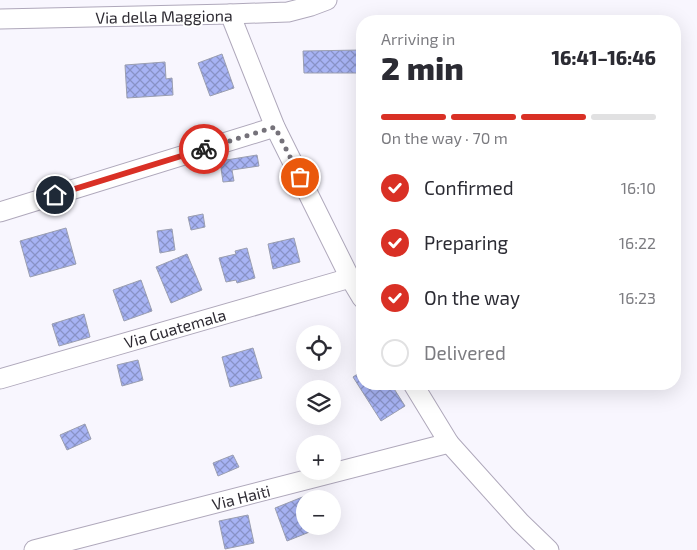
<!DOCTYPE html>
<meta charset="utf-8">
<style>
:root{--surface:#fff;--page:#f2f2f3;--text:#2b2b33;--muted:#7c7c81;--line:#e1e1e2;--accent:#d93025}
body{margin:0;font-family:"Exo 2",sans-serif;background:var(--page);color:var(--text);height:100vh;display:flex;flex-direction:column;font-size:19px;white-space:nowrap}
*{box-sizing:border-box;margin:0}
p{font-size:16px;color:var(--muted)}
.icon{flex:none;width:28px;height:28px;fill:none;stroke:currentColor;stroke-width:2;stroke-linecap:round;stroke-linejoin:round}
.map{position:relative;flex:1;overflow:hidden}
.side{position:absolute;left:356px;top:15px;width:325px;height:375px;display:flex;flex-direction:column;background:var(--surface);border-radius:20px;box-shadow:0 5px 20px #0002}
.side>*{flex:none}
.controls{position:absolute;left:296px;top:325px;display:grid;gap:10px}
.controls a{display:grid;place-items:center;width:45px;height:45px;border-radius:50%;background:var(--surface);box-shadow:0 5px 20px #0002;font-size:25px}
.pin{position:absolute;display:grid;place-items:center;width:42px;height:42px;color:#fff;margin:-21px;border:2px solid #fff;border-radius:50%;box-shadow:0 1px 5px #0007}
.courier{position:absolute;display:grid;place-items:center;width:50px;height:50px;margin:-25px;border:4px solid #d93025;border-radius:50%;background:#fff;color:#222;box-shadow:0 1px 6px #0007}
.headline em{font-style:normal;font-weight:800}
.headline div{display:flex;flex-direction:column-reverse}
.headline{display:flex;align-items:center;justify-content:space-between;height:85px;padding:0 25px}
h1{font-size:32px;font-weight:800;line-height:38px}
.bar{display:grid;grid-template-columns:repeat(4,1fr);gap:8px 5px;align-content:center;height:60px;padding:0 25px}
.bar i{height:6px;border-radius:4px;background:var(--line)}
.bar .active{background:var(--accent)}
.bar p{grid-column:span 4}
ol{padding:0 25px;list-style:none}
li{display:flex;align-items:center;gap:15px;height:55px}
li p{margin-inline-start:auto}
li .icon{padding:5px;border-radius:50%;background:var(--accent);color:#fff;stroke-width:4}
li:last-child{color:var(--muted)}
li i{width:28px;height:28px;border:2px solid var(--line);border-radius:50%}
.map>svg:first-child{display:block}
</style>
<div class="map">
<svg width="697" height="550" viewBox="0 0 697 550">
<defs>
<pattern id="building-cross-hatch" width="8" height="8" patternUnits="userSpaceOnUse" patternTransform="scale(1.25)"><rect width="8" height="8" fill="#a7b3f4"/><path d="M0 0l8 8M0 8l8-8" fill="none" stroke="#8892c6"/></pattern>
</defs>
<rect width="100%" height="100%" fill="#f8f6fe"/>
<g fill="url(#building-cross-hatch)" stroke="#9a9eb0">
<path d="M362 50V73H304L303 51Z"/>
<path d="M222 54 234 88 210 96 198 63Z"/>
<path d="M165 62 166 79 172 78 173 95 127 98 125 65Z"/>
<path d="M257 155 259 166 232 170 234 181 223 182 220 161Z"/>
<path d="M203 214 205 227 191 230 188 217Z"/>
<path d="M66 228 76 264 30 277 20 241Z"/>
<path d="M172 229 175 250 160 253 157 231Z"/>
<path d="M294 238 300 262 273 269 268 244Z"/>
<path d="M247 248 255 278 237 283 236 280 226 282 219 258 236 254 235 251Z"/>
<path d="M187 254 202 290 171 303 156 267Z"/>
<path d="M141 280 152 311 124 321 113 290Z"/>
<path d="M84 314 90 337 59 346 52 324Z"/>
<path d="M253 348 262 378 230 387 222 357Z"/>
<path d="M138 360 143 380 122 386 117 365Z"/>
<path d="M362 371V384H391L405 406 381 421 353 377Z"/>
<path d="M85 424 91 439 67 450 60 435Z"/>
<path d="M233 455 239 467 218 476 213 463Z"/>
<path d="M305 496 306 499H305V526H316L317 529 287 541 275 508Z"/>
<path d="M248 515 254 543 225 549 219 521Z"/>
</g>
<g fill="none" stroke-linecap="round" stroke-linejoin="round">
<defs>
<g id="minor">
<path d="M230 14 275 127 350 278 362 298"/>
<path d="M0 19 230 14 288 12 311 6 327 0"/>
<path d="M0 212 275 127"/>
<path d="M0 379 350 278"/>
<path d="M413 384 449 443 520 522 549 550"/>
<path d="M34 550 449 443"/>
</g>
</defs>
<use href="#minor" stroke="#afa8bb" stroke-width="21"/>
<use href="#minor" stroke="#fff" stroke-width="19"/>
</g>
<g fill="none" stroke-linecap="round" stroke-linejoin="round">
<path stroke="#75727a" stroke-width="5" stroke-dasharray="0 9" d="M204 149 275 127 300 177"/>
<path stroke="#d93025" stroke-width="6" d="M55 195 204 149"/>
</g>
<g text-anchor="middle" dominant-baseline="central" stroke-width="4" stroke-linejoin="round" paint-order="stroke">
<g font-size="16" fill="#2e2b33" stroke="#fff">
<text transform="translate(164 16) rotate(-1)">Via della Maggiona</text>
<text transform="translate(175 328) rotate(-16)">Via Guatemala</text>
<text transform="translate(241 497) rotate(-14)">Via Haiti</text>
</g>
</g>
</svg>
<div class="controls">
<a><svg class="icon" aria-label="locate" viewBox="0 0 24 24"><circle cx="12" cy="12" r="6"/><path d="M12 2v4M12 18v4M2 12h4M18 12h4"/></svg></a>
<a><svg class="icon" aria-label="layers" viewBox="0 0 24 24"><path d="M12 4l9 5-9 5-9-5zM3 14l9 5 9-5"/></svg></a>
<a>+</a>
<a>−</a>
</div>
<div class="pin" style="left:300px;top:177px;background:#ea580c"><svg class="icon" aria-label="bag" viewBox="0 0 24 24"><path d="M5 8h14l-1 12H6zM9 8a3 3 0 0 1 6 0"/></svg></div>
<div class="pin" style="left:55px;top:195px;background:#1f2937"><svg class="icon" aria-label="home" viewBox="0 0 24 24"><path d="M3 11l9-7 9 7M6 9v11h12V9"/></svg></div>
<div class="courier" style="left:204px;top:149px"><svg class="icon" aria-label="bike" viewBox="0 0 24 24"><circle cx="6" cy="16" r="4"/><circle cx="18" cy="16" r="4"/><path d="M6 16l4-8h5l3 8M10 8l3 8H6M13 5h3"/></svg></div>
<section class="side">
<div class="headline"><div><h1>2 min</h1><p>Arriving in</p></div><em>16:41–16:46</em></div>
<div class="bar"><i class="active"></i><i class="active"></i><i class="active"></i><i></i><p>On the way · 70 m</p></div>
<ol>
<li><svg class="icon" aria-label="check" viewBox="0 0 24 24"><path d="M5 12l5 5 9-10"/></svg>Confirmed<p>16:10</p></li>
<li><svg class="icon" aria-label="check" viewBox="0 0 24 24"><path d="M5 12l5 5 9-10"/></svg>Preparing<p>16:22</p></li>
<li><svg class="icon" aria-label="check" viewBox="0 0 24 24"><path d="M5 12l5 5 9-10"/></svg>On the way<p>16:23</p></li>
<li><i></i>Delivered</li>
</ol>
</section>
</div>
